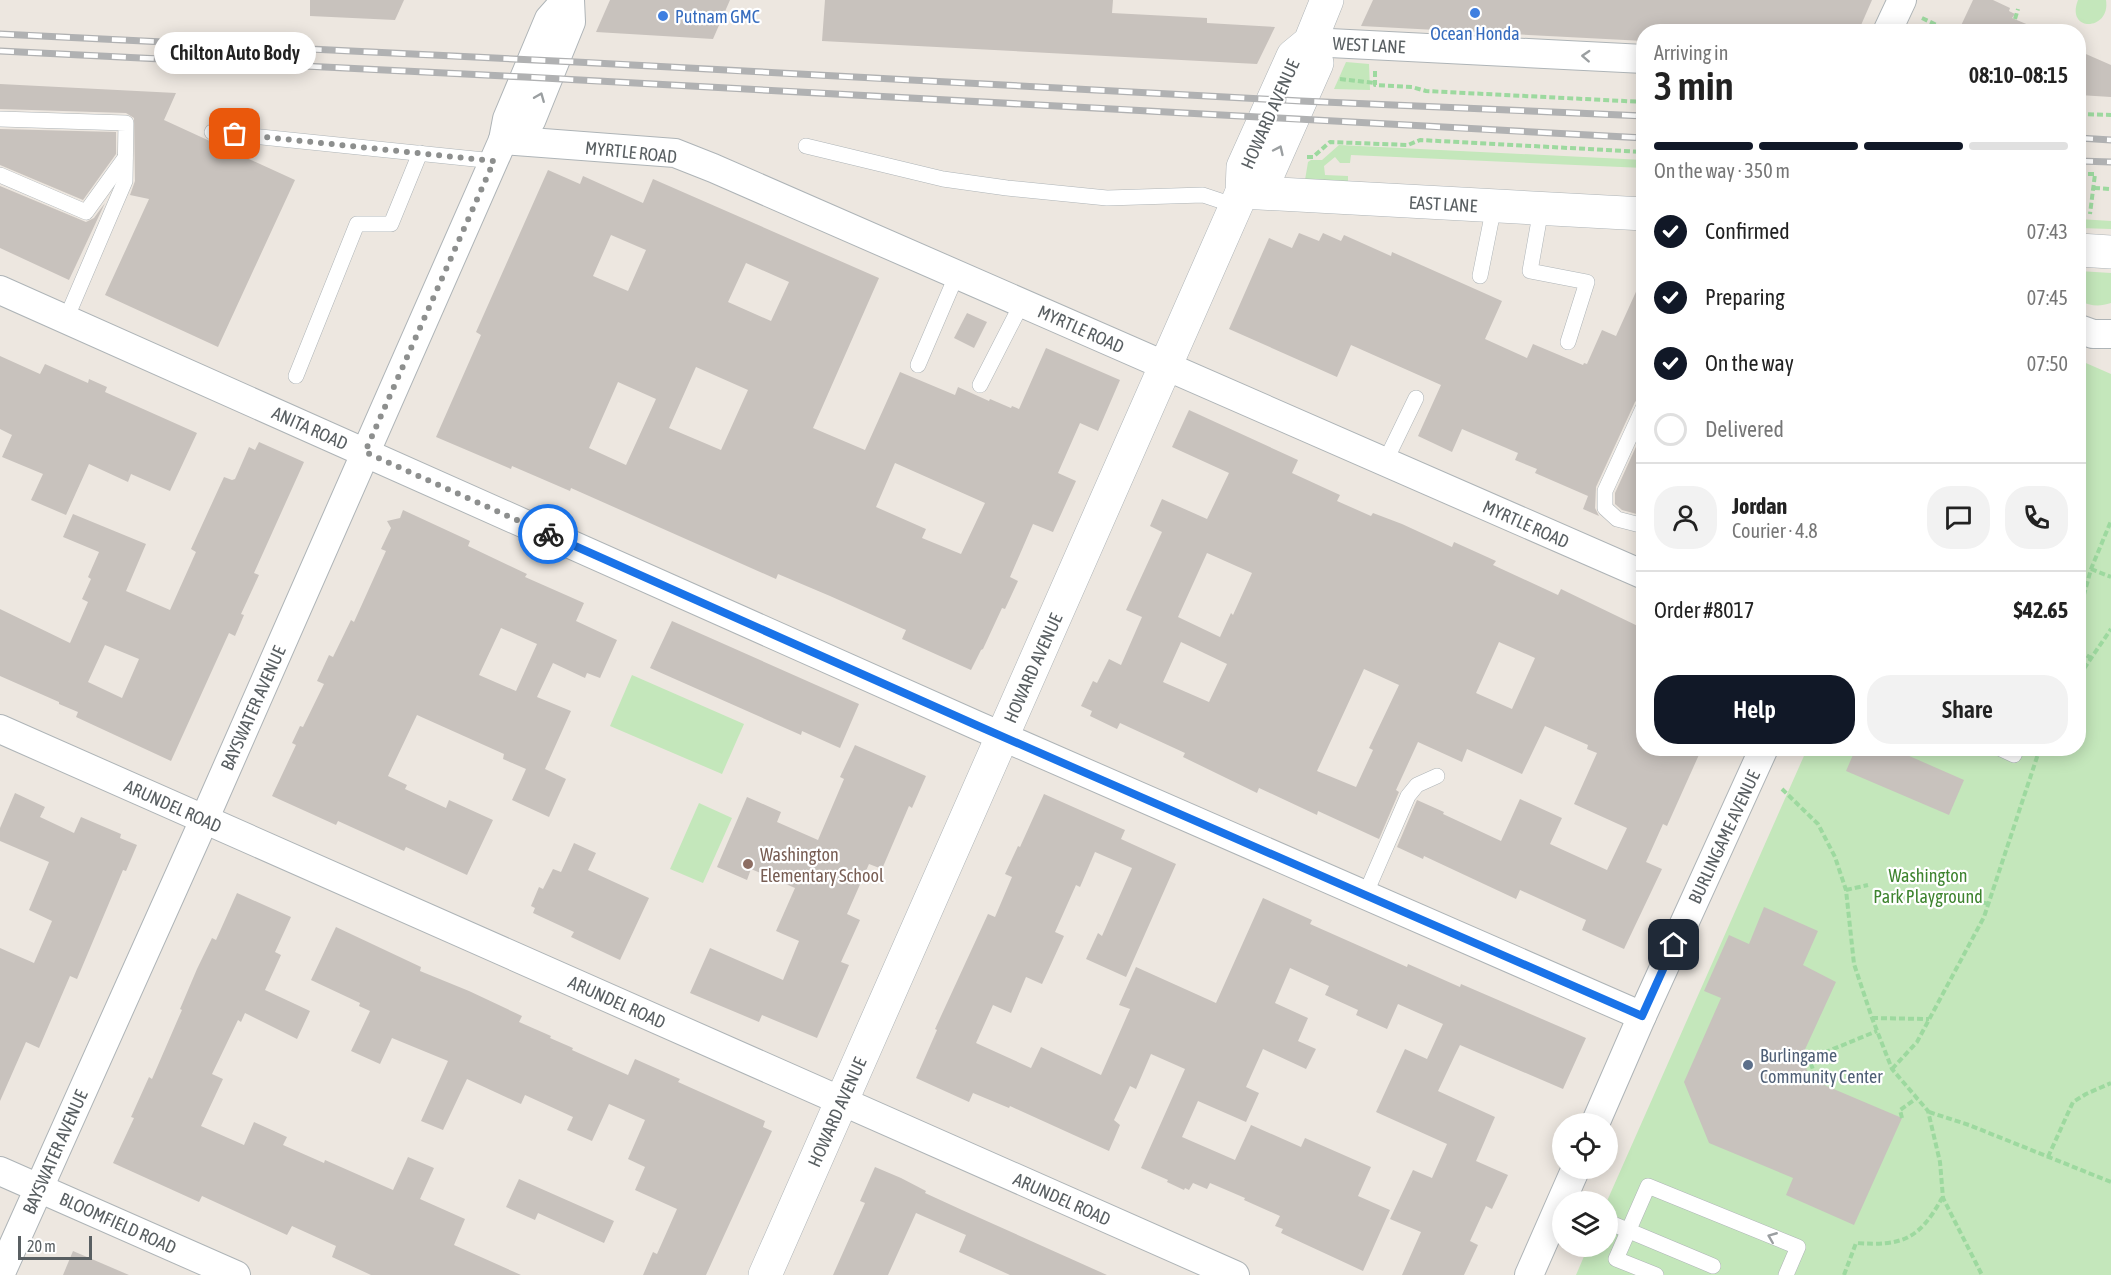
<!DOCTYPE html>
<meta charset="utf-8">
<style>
:root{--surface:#fff;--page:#f2f2f2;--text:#222;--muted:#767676;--line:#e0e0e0;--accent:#111827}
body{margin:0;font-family:"Asap Condensed",sans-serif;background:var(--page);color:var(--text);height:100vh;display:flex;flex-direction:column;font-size:22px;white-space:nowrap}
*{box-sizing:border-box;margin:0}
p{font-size:20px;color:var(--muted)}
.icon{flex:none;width:33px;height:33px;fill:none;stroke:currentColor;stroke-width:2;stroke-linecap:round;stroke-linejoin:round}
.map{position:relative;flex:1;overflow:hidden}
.details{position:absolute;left:1636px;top:24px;width:450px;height:732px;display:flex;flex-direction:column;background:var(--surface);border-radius:24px;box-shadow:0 3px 15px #0003}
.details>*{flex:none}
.fabs{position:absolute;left:1552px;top:1113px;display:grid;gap:12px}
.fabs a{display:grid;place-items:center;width:66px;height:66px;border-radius:50%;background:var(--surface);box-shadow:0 3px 15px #0003;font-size:30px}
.scale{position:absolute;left:18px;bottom:15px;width:74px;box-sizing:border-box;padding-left:6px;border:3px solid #595f62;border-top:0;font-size:16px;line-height:21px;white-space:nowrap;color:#595f62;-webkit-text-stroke:4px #fff;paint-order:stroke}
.pin{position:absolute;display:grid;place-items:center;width:51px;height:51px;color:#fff;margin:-26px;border-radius:12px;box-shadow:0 3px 9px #0006}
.courier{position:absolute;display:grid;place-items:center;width:60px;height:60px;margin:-30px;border:4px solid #1a73e8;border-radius:50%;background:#fff;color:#222;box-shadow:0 2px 8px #0007}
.bubble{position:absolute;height:42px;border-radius:21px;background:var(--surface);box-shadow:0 3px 15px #0003;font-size:20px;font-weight:600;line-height:42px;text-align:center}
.head em{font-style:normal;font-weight:600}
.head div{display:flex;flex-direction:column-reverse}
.head{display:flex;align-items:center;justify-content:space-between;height:102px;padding:0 18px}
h1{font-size:39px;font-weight:600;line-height:45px}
.bar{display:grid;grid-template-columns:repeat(4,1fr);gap:9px 6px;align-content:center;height:72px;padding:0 18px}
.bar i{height:8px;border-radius:4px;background:var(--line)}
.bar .selected{background:var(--accent)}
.bar p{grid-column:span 4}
.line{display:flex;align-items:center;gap:15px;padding:0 18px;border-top:2px solid var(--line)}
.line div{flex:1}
.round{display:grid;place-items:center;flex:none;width:63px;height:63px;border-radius:24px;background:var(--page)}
ol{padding:0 18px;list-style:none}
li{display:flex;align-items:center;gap:18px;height:66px}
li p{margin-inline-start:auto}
li .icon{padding:6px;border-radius:50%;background:var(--accent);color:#fff;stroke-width:4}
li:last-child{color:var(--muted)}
li i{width:33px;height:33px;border:3px solid var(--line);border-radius:50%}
.action{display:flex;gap:12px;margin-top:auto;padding:12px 18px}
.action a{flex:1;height:69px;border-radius:24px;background:var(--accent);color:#fff;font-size:24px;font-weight:600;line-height:69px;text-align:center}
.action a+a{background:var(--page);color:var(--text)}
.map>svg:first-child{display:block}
</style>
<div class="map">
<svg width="2111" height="1275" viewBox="0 0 2111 1275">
<rect width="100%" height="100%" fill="#ede7e0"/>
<g fill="#c4e7bb">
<path d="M2078 0H2106C2111 31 2065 33 2078 0Z"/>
<path d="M1346 62 1369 64 1370 90 1334 89Z"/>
<path d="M1339 145 1644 160V168L1351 155 1350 163H1340L1335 157 1324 166 1325 175 1348 176V182L1305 180 1308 162 1311 160H1322Z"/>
<path d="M2079 219 2111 221V229L2079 228Z"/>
<path d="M2079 271 2111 273V303C2099 307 2091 306 2079 301Z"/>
<path d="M2079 360 2111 374V1275H1576L1588 1247 1608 1246 1607 1201 1807 749 2079 748Z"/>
<path d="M632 675 744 724 722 774 610 726Z"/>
<path d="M699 803 732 818 703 883 670 869Z"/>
</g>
<g fill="#c8c2bd" fill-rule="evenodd">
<path d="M310 0H404L395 20 310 16Z"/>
<path d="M610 0H730L713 39 596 32Z"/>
<path d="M825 0H1113L1112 13 1207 18V23L1275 27 1257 64 822 41Z"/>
<path d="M1373 0H1872L1858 32H1644V41L1361 26Z"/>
<path d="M1973 0H1993L2010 8 2009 11 2015 14 2012 18 2045 32H1958Z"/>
<path d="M2079 51 2111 65V97L2079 95Z"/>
<path d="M0 84 176 93 164 120 295 180 218 347 105 295 149 199 130 195 135 181 134 118 126 113 0 109Z"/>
<path d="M0 129 116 132V154L83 200 0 165Z"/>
<path d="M548 170 580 184 583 176 643 203 653 179 879 278 813 428 865 450 900 372 955 395 958 387 989 401 990 399 1011 408 1012 406 1019 409 1046 348 1120 380 1098 431 1080 423 1058 473 1076 481 1053 532 1033 524 1010 577 1018 581 1005 609 1002 608 983 649 981 650 971 670 902 639 906 630 830 596 778 574 776 579 571 488 570 491 512 466 511 469 436 437 481 335 476 332ZM611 235 646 250 628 291 593 276ZM746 263 789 282 771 321 728 302ZM696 367 748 390 721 450 669 428ZM618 382 656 399 626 465 589 448ZM895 463 985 503 961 554 922 538 926 529 876 507Z"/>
<path d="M0 186 86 222 94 218 105 203 69 280 0 248Z"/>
<path d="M1299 233 1319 241 1323 233 1341 241 1344 235 1391 256 1392 252 1502 301 1485 339 1527 358 1533 344 1583 365 1584 363 1587 364 1602 330 1616 336 1644 274V396L1639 398 1635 402 1596 487 1595 508 1599 516 1583 509 1588 496 1535 473 1537 469 1515 460 1518 453 1462 429 1452 452 1418 436 1441 385 1351 345 1337 377 1229 329 1269 238 1292 248Z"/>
<path d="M967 313 987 322 974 348 954 338Z"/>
<path d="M0 356 40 374 45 364 88 383 89 379 107 387 105 392 197 433 170 491 131 474 128 482 89 464 66 515 31 500 43 474 2 457 12 435 0 429Z"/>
<path d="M1189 410 1298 460 1292 473 1340 495 1337 501 1371 516 1373 513 1402 524 1452 547 1454 542 1496 561 1493 565 1558 595 1561 589 1644 629V748H1702L1667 826 1663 824 1646 862 1662 869 1624 949 1582 930 1586 920 1520 890 1516 899 1424 856 1423 859 1397 847 1417 800 1444 812 1443 814 1501 841 1520 799 1562 818 1550 844 1607 870 1627 828 1574 804 1597 753 1587 749 1588 745 1545 726 1522 774 1467 749 1462 762 1418 742 1396 790 1399 792 1379 839 1318 811 1317 815 1259 788 1257 793 1183 757 1185 753 1120 723 1117 729 1090 716 1092 711 1081 706 1093 681 1097 683 1109 659 1121 665 1142 617 1126 610 1162 532 1150 526 1162 499 1207 519 1229 473 1172 447ZM1207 553 1252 573 1233 615 1231 613 1220 637 1178 617ZM1181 642 1227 664 1209 702 1163 682ZM1499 642 1535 658 1512 709 1476 693ZM1364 669 1399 685 1369 748 1373 750 1356 787 1317 771Z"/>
<path d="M1644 429V516L1622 510 1615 504V493Z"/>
<path d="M259 442 304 462 254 573 259 575 241 614 244 615 235 636 229 633 171 761 76 717 78 712 59 704V702L0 676V609L70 643 88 602 82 599 91 579 88 577 99 552 63 537 73 514 146 544 126 591 170 610 196 552 191 549 224 477 232 480 235 479 249 447 255 450ZM105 645 139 659 122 698 88 682Z"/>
<path d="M403 510 470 541 468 546 527 574 525 577 584 603 576 621 617 640 600 678 587 673 585 678 553 663 537 697 571 711 545 769 566 779 549 817 512 800 526 769 503 759 504 754 417 715 388 776 407 785 405 789 446 808 449 800 493 820 467 875 406 847 404 851 338 821 336 825 272 796 296 745 292 743 300 726 303 727 324 684 317 681 329 655 333 657 351 620 354 622 386 551 381 549 391 528 387 521 400 518ZM501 628 537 644 516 691 479 675Z"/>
<path d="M672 621 859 704 840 748 802 731 801 735 650 668Z"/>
<path d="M855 745 926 776 912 808 909 806 882 869 869 864 847 914 860 920 841 962 849 965 817 1038 762 1015 759 1022 690 993 710 948 783 980 799 941 776 931 795 888 751 869 747 880 717 867 747 797 781 812 777 822 818 840 844 779 840 777Z"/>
<path d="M1856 748H1891L1964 780 1949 815 1846 771Z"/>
<path d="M15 793 45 807 40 817 74 833 81 817 121 834 120 838 137 845 126 871 123 870 77 979 70 976 39 1048 26 1042 0 1101V948L34 963 52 921 29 910 49 862 0 841V828Z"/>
<path d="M1044 794 1125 830 1121 839 1176 864 1126 977 1086 959 1098 933 1102 936 1132 868 1095 852 1080 887 1076 885 1055 932 1064 936 1042 984 1026 977 1011 1013 993 1005 976 1043 1031 1068 1041 1047 1101 1075 1130 1009 1119 1005 1136 967 1216 1003 1263 898 1312 920 1310 924 1407 967 1408 964 1460 987 1461 984 1586 1038 1563 1089 1460 1045 1455 1055 1438 1091 1495 1117 1476 1161 1508 1175 1492 1209 1486 1206 1470 1241 1478 1245 1464 1275H1402L1421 1232 1390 1219 1413 1170 1432 1178 1447 1144 1376 1112 1405 1049 1427 1059 1443 1024 1398 1004 1387 1029 1356 1015 1358 1010 1325 995 1329 986 1290 968 1275 1003 1308 1018 1298 1041 1316 1049 1306 1069 1263 1049 1246 1087 1259 1093 1246 1122 1198 1101 1182 1137 1235 1160 1251 1125 1301 1147 1305 1138 1371 1167 1358 1196 1390 1210 1363 1271 1281 1233 1283 1229 1275 1226 1280 1216 1244 1200 1245 1198 1210 1183 1207 1189 1193 1183 1189 1190 1185 1188 1184 1190 1167 1182 1168 1180 1141 1168 1185 1069 1151 1054 1136 1089 1130 1086 1114 1120 1120 1125 1109 1151 1010 1106 1009 1108 973 1093 969 1102 916 1078 937 1030 935 1029 988 914 995 917 1012 877 1005 874 1018 846 1020 847Z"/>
<path d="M574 843 596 853 588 870 649 898 620 960 571 937 574 932 533 913 535 908 531 906 539 887 543 889 553 869 561 872Z"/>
<path d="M237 893 291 917 275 952 281 955 265 990 310 1011 297 1039 245 1013 241 1022 238 1020 212 1074 223 1079 201 1126 244 1145 254 1122 287 1137 283 1145 324 1163 325 1160 393 1190 408 1157 434 1168 420 1199 465 1219 454 1245 521 1275H371L332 1257 336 1246 292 1226 287 1235 202 1196 199 1202 113 1163 134 1118 131 1117 149 1077 152 1079 178 1019 182 1010 180 1009 197 969 212 938 216 940Z"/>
<path d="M1764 907 1818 931 1803 965 1836 982 1802 1056 1810 1079 1902 1118 1854 1225 1786 1195 1793 1178 1709 1143 1684 1082 1721 998 1704 991 1729 935 1749 944Z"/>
<path d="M336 927 421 967 420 971 469 991 522 1016 519 1022 551 1036 550 1038 573 1048 572 1050 628 1075 635 1059 680 1079 678 1082 765 1121 763 1127 772 1131 706 1275H643L653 1252 657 1254 677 1209 635 1190 645 1167 628 1159 645 1120 609 1104 592 1141 567 1130 573 1117 525 1095 521 1104 467 1079 443 1130 421 1121 448 1061 392 1038 380 1064 351 1051 370 1011 359 1006 360 1003 311 980Z"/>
<path d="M875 1167 901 1178 926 1191 925 1193 962 1210 1107 1275H1010L959 1252 966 1235 916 1213 888 1275H833L865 1203 860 1201Z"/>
<path d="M519 1179 614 1221 604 1243 538 1213 535 1220 506 1207Z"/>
<path d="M73 1251 129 1275H63Z"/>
</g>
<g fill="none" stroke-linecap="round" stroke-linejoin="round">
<defs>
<g id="service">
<path d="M0 119 126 123 125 181 66 319"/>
<path d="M212 132 494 161"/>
<path d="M806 146 943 179 1007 188 1107 198 1203 195 1236 206"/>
<path d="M0 175 86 212 125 158"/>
<path d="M1541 209 1530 271 1587 282 1568 342"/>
<path d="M1480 276 1494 206"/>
<path d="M918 365 957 274"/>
<path d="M296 376 357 224H391L420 153"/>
<path d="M980 385 1022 303"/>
<path d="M1644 406 1605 491V508L1617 519 1644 526"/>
<path d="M1385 462 1416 398"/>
<path d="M1999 748 2014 755 2017 748"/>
<path d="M1365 895 1408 796 1417 785 1437 776"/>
<path d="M1608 1222 1713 1266"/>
<path d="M1656 1275 1616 1259 1648 1186 1798 1247 1786 1275"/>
</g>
<g id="minor">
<path d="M1887 32 1902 0"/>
<path d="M1310 42 1644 59"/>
<path d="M503 140 675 153 713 168 1644 575"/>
<path d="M503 140 531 121 571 22 570 0"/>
<path d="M0 290 976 725 1642 1016"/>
<path d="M2079 329 2093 334H2111"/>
<path d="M0 729 1235 1275"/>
<path d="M1595 1124 1642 1016 1764 748"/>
<path d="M0 1171 236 1275"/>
<path d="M0 1275 204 820 503 140 507 119 549 19 566 0"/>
<path d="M1529 1275 1576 1168"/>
</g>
<g id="tertiary">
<path d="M1242 192 1644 214"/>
<path d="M1242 192 1267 176 1317 63 1310 42"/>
<path d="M2079 250 2111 252"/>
<path d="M765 1275 1242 192 1243 167 1293 56 1310 42 1327 0"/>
</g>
</defs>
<use href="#service" stroke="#aeb4b7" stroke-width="16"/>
<use href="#minor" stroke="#aeb4b7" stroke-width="30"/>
<use href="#tertiary" stroke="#aeb4b7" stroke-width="34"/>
<g stroke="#9dd99f" stroke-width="4" stroke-dasharray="6 3" stroke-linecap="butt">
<path d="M1922 18 1951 32"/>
<path d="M2015 19 2018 9"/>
<path d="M1934 32V24"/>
<path d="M1375 71V85L1412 87 1426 91 1644 102"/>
<path d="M1340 79 1375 83"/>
<path d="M2079 114 2111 115"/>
<path d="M1307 157H1313L1330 142 1408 145 1420 140 1644 152"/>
<path d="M2079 174H2095L2090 214"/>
<path d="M2094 188 2111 189"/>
<path d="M2091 569 2111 577"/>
<path d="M2079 613 2091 569 2111 521"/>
<path d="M2079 651 2091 658"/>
<path d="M2079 676 2111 629"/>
<path d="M1782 789 1818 824 1835 857 1846 890 1854 964 1872 1018 1892 1069 1928 1111 1940 1162 1943 1198 1982 1275"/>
<path d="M1846 890 1868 885"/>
<path d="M1974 900 1989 904"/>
<path d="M1872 1018 1929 1019"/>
<path d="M1892 1069 1917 1042 1984 917 2040 748"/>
<path d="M1809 1074 1814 1072 1809 1059 1877 1031"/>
<path d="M1929 1112 1969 1125 2111 1182"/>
<path d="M1902 1118 1900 1110 1917 1098"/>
<path d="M2048 1157 2073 1102 2086 1094 2111 1083"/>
<path d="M1844 1275 1856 1243C1902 1246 1919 1240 1942 1198"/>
</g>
<use href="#service" stroke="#fff" stroke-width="15"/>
<use href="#minor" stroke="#fff" stroke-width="28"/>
<use href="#tertiary" stroke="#fff" stroke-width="33"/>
<defs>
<g id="rail">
<path d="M0 34 576 62 1301 101 1644 116"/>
<path d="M0 51 525 77 1644 138"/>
<path d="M2079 138 2111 140"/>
<path d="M2079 161 2111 162"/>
</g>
</defs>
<use href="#rail" stroke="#b0b1b2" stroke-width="7"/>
<use href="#rail" stroke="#fff" stroke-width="4.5" stroke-dasharray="14" stroke-linecap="butt"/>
</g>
<defs><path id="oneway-chevron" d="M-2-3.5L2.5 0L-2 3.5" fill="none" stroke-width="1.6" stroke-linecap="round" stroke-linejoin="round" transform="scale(1.5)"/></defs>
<g stroke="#9b9fa1">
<use href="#oneway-chevron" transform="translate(1586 56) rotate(-177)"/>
<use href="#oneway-chevron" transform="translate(540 97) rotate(-68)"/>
<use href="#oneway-chevron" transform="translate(1279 150) rotate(-65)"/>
<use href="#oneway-chevron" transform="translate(1772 1237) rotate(-158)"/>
</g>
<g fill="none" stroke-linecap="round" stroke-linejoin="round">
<path stroke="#8d8f8e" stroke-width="6" stroke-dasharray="0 10.8" d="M235 134 494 161 365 452 548 534"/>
<path stroke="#1a73e8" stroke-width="8" d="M548 534 976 725 1642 1016 1674 945"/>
</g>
<g fill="#3f7fe0" stroke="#fff" stroke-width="2">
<circle cx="1475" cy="13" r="6"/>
<circle cx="663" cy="16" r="6"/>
</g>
<circle fill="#8d6e63" stroke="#fff" stroke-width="2" cx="748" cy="864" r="6"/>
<circle fill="#5c6f8a" stroke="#fff" stroke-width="2" cx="1748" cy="1065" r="6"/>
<g text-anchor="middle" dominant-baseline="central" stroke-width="4.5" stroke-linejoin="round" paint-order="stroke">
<g font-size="18" fill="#366cbe" stroke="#fff" text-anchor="start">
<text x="675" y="16">Putnam GMC</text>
<text x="1475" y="33" text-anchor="middle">Ocean Honda</text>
</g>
<g font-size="18" fill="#595f62" stroke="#fff">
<text transform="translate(1369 45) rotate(3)">WEST LANE</text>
<text transform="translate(1270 114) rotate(-66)">HOWARD AVENUE</text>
<text transform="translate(631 152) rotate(6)">MYRTLE ROAD</text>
<text transform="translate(1443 204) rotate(3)">EAST LANE</text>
<text transform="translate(1081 329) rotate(24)">MYRTLE ROAD</text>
<text transform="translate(310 428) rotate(24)">ANITA ROAD</text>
<text transform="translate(1526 524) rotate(24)">MYRTLE ROAD</text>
<text transform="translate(1033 668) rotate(-66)">HOWARD AVENUE</text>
<text transform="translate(253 708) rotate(-66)">BAYSWATER AVENUE</text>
<text transform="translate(173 806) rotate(24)">ARUNDEL ROAD</text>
<text transform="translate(1724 837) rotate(-65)">BURLINGAME AVENUE</text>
<text transform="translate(617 1002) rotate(24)">ARUNDEL ROAD</text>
<text transform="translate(837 1112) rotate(-66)">HOWARD AVENUE</text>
<text transform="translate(55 1152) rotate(-66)">BAYSWATER AVENUE</text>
<text transform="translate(1062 1199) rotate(24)">ARUNDEL ROAD</text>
<text transform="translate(118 1223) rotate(24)">BLOOMFIELD ROAD</text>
</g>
<g font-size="18" fill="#785e54" stroke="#fff" text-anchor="start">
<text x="760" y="854">Washington<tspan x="760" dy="21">Elementary School</tspan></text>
</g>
<g font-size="18" fill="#3e842f" stroke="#fff">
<text x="1928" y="875">Washington<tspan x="1928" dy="21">Park Playground</tspan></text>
</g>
<g font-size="18" fill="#4e5e75" stroke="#fff" text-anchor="start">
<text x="1760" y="1055">Burlingame<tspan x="1760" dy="21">Community Center</tspan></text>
</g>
</g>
</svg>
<div class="fabs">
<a><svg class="icon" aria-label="locate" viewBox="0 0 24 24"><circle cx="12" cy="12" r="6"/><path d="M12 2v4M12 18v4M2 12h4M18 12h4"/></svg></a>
<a><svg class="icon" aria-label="layers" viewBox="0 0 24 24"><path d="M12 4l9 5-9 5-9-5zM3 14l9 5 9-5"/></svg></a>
</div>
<div class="scale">20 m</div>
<div class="pin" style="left:235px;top:134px;background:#ea580c"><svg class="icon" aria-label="bag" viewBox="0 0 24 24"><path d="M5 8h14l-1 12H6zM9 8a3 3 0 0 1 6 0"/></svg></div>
<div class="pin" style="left:1674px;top:945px;background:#1f2937"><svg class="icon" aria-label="home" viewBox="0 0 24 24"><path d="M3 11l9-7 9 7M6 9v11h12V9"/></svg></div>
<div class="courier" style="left:548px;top:534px"><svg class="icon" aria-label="bike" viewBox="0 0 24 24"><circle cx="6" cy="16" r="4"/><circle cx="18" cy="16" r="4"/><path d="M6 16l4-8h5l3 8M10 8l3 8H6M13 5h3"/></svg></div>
<div class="bubble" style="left:154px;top:32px;width:162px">Chilton Auto Body</div>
<section class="details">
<div class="head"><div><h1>3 min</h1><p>Arriving in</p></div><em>08:10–08:15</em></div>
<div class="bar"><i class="selected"></i><i class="selected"></i><i class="selected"></i><i></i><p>On the way · 350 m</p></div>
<ol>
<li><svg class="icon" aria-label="check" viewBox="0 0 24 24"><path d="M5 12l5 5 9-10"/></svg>Confirmed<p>07:43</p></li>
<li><svg class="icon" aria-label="check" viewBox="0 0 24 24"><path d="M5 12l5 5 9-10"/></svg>Preparing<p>07:45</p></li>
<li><svg class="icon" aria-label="check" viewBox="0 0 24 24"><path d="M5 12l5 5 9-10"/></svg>On the way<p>07:50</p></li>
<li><i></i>Delivered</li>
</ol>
<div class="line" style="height:108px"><a class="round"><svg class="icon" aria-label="person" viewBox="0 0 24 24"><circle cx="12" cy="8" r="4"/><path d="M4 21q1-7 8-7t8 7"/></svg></a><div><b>Jordan</b><p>Courier · 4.8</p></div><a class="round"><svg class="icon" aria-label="chat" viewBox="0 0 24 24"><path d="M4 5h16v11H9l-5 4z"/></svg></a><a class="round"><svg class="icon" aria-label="phone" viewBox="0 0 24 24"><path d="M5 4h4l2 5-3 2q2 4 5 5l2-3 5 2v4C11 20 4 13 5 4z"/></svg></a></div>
<div class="line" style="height:78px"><div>Order #8017</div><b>$42.65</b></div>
<div class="action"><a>Help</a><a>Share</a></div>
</section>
</div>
